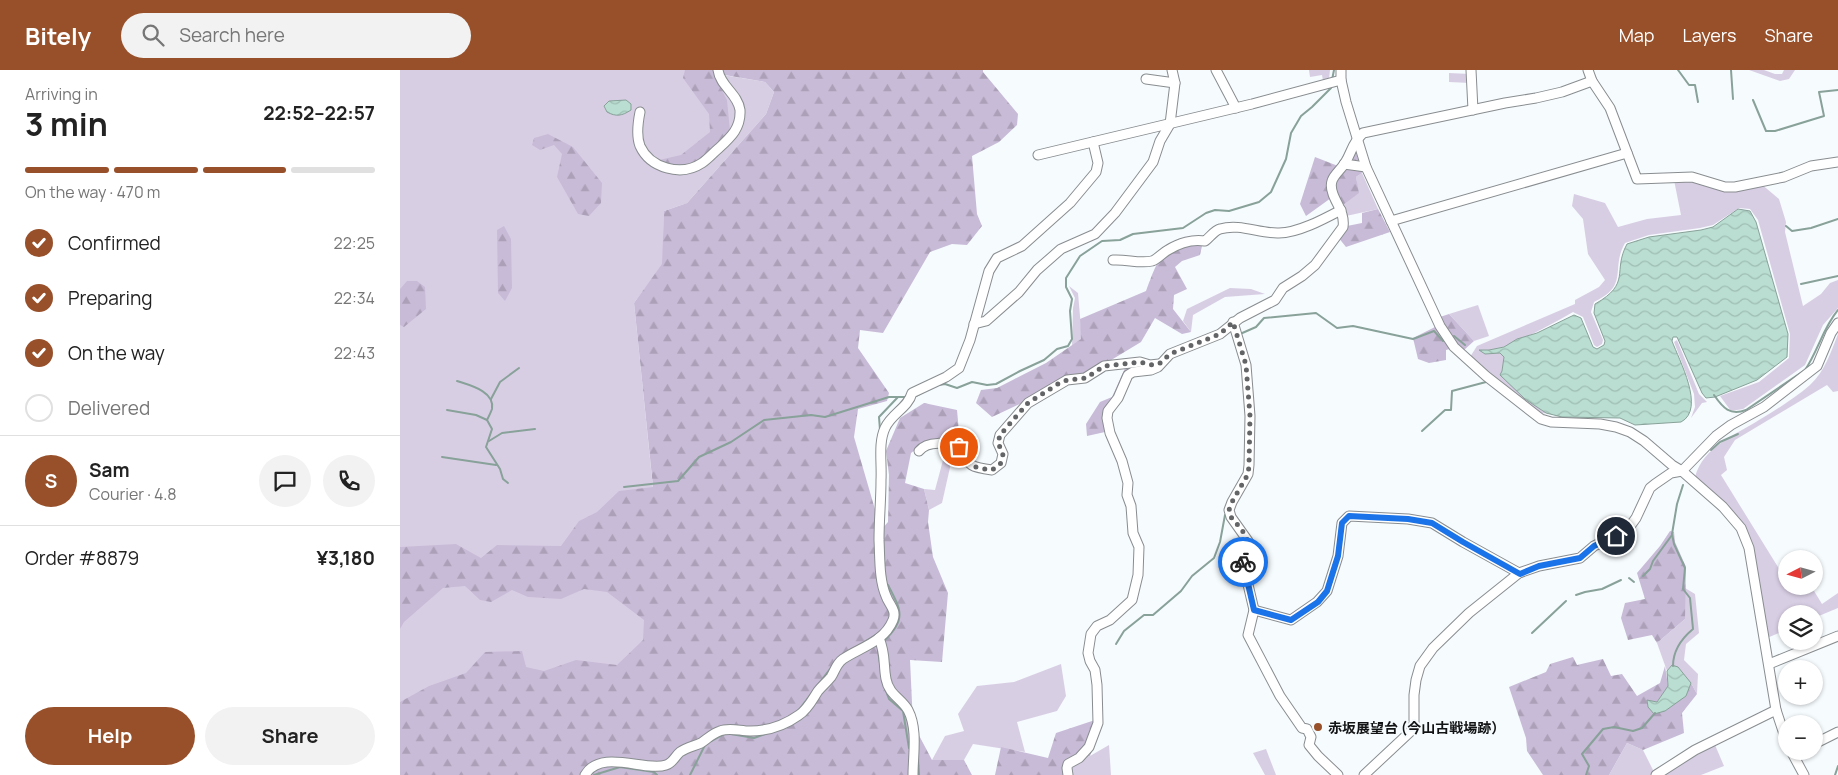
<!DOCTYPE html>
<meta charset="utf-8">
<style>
:root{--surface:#fff;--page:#f2f2f2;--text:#222;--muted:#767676;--line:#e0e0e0;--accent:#97502a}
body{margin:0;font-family:Manrope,"Noto Sans JP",sans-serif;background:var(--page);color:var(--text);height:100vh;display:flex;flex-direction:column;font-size:19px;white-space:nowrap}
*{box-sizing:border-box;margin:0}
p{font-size:16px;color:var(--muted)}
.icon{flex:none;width:28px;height:28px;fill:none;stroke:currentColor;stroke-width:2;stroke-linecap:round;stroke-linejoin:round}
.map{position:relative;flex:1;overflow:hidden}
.details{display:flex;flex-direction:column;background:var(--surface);width:400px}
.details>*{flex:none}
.needle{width:32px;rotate:264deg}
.tools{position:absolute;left:1378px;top:480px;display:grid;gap:10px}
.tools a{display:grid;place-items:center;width:45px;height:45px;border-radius:50%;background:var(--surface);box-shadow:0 1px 4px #0004;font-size:25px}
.pin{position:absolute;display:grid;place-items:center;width:42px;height:42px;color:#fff;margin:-21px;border:2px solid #fff;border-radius:50%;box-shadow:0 1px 5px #0007}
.courier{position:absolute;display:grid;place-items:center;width:50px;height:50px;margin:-25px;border:4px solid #1a73e8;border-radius:50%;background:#fff;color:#222;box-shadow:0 1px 6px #0007}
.head em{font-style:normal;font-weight:700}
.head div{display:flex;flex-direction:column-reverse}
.head{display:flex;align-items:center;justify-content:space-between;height:85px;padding:0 25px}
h1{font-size:32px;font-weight:700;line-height:38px}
.bar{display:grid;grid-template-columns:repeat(4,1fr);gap:8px 5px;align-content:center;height:60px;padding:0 25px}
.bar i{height:6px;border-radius:4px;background:var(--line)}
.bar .active{background:var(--accent)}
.bar p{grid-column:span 4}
.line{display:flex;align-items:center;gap:12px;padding:0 25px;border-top:1px solid var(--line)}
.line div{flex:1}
.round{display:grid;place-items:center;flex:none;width:52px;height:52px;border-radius:26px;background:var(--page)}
ol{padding:0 25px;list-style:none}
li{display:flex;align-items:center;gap:15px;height:55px}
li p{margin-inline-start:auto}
li .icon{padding:5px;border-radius:50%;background:var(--accent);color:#fff;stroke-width:4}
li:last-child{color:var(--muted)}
li i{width:28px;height:28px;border:2px solid var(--line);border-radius:50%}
.primary-button{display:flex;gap:10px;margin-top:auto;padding:10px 25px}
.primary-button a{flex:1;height:58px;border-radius:30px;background:var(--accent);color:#fff;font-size:20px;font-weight:700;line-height:58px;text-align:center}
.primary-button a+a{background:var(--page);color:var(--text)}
header{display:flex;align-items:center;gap:30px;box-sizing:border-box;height:70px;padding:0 25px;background:var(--accent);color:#fff}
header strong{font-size:24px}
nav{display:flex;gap:28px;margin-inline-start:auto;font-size:18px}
.search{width:350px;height:45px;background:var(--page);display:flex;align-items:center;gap:12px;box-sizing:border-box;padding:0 18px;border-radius:28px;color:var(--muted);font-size:19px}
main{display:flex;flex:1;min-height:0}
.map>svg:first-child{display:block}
</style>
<header>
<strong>Bitely</strong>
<div class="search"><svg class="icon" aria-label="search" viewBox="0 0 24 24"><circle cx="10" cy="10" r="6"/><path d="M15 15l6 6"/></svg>Search here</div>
<nav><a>Map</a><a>Layers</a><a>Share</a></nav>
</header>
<main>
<section class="details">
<div class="head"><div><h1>3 min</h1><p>Arriving in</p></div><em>22:52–22:57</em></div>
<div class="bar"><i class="active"></i><i class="active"></i><i class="active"></i><i></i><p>On the way · 470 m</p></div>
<ol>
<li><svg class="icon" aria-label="check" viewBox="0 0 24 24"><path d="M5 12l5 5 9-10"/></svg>Confirmed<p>22:25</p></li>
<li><svg class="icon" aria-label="check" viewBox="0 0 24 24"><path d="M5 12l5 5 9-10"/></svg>Preparing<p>22:34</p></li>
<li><svg class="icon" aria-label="check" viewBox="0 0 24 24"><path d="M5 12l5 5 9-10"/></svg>On the way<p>22:43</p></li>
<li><i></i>Delivered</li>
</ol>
<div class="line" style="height:90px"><b class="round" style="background:var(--accent);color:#fff">S</b><div><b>Sam</b><p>Courier · 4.8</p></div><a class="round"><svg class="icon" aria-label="chat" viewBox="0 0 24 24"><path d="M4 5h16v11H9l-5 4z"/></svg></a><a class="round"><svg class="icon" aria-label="phone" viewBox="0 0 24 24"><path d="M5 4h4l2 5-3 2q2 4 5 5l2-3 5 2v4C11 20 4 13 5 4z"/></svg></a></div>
<div class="line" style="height:65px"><div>Order #8879</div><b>¥3,180</b></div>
<div class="primary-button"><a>Help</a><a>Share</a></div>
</section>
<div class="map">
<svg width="1438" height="705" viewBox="0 0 1438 705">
<defs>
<pattern id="forest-firs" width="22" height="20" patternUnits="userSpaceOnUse" patternTransform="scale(1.25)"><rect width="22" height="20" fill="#c8bbd7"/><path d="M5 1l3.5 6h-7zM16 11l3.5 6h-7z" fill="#aba0b8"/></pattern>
<pattern id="water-waves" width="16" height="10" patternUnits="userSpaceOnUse" patternTransform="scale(1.25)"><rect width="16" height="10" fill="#baded2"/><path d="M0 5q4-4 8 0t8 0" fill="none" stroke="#9fbeb3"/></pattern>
</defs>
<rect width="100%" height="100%" fill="#f6fbfe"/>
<g fill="#d8cee4">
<path d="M0 0H293L365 12 374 22 366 44 287 133 264 141 263 194 234 233 253 418 286 528 246 588 0 658Z"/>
<path d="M909 0H930L929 9 923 11 922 5 910 7Z"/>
<path d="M1349 0H1364L1375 4H1382L1384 0H1395L1389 9 1380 11Z"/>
<path d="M1049 3 1070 4V13L1049 12Z"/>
<path d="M962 103 978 139 946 146 942 136 958 123 956 107Z"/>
<path d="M1292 109 1328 120 1360 113 1379 129 1386 152 1385 162 1403 236 1421 224 1430 213 1438 210V238L1423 255 1405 295 1343 339 1331 341 1320 326 1359 312 1389 288 1390 264 1358 150 1350 139 1339 138 1313 155 1300 158 1249 165 1225 173C1210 199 1230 215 1194 232L1191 242 1203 270 1202 274 1197 277 1194 275 1183 247 1173 242C1151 255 1129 266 1106 276 1098 279 1092 278 1085 284L1100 283 1104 287 1102 301 1125 329 1146 343 1140 344 1070 287 1077 276 1175 234V230L1199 217 1205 210 1188 184 1183 149 1172 136 1174 124 1205 133 1218 157 1247 149 1281 145 1274 110Z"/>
<path d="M669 216 678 223 682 269 672 276 673 238 675 228Z"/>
<path d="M830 218 851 219 865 224 825 227 793 245 791 262 783 251 787 239Z"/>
<path d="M1078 235 1089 266 1074 271 1049 244Z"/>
<path d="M1438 264V321L1433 322 1427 315 1335 370 1324 387 1327 400 1321 405 1386 510V516H1411L1422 534 1438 523V538L1414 548V544H1386V560L1367 568 1351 473 1344 455 1295 407C1304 376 1334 366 1359 350 1376 340 1395 328 1410 315 1425 301 1431 282 1438 264Z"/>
<path d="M1277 270 1299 324 1307 332 1302 333 1291 348 1295 337 1294 324 1274 272Z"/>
<path d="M546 379 551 393 542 433 529 440 524 419 535 420Z"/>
<path d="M1285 518 1295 524 1299 563 1286 574 1284 590 1298 604 1297 624 1291 613 1272 595 1267 601 1257 573 1285 549Z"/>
<path d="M661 594 666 626 657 641 617 652 625 682 573 674 564 690H532L545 666 564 661 558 644 577 616 614 612Z"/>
<path d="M1227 673 1243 680 1254 702 1250 705H1209Z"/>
<path d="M709 675 711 705H665V695L690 686Z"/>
<path d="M1315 675 1324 696 1301 705H1261Z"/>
<path d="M866 679 876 705H865L853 683Z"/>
</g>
<g fill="url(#forest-firs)">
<path d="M285 0H583V2L618 44 617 55 599 72 572 86 577 144 582 156 567 175 552 174 530 182 483 263 460 260 458 278 489 323 487 331 458 339 454 367 481 460 488 452 489 405 486 381 500 348 524 333 557 340 560 373 520 376 511 383 505 413 524 419 529 440 528 452 533 487 548 523 542 592 510 590 513 654 532 690H564L572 705H0V632L29 616 66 603 85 582 122 581 126 597 144 601 176 590 217 595 243 570 244 550 207 522 184 519 161 529 128 527 112 520 91 532 80 530 65 516 43 518 4 552 0 559V477L56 474 81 488 97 475 161 476 179 451 197 442 219 421 253 417 234 233 262 194 264 141 287 133 366 44 374 22 365 12 313 3 327 30 330 61 297 91 274 97 259 90 281 85 310 62 309 44 283 8Z"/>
<path d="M148 64 173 77 202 113 201 133 189 146 178 144 157 107 162 84 154 75 140 80 132 75 134 68Z"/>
<path d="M952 68 962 103 956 107 959 123 942 136 931 128 906 146 900 134 915 87 938 96Z"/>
<path d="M978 139 990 162 946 177 938 167 947 156 962 153V143Z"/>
<path d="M104 156 111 169 112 218 105 231 98 223 97 160Z"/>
<path d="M796 171 802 176 800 185 782 191 775 197 787 219 774 225 773 239 791 262 782 264 755 248 741 272 703 295 592 347 576 333 581 320 597 318 646 293 681 269 680 249 746 221C760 184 758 185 796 171Z"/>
<path d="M7 211H17L25 217 26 239 4 257 0 255V219Z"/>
<path d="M1049 244 1074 271 1064 280 1051 267 1040 247Z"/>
<path d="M1035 257 1050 279 1046 280V290L1029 293 1018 289 1013 268Z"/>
<path d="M740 294 749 297 732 304 710 346 705 362 687 366 686 354 700 332 712 327 726 296Z"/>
<path d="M1270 461 1274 462 1275 472 1286 497 1285 549 1257 573 1252 565 1228 570 1221 548 1225 533 1245 529 1237 503 1260 476Z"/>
<path d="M1173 587 1177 595 1203 589 1211 606 1222 604 1237 626 1260 613 1265 596 1268 616 1257 632 1247 631 1248 637 1286 626 1291 613 1297 624 1282 643 1284 663 1243 680 1227 673 1209 705H1143L1127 681 1126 668 1109 617 1146 602 1150 594Z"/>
<path d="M695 650 699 661 690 686 665 694V705H595L601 677 648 688 656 663Z"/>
</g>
<g fill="url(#water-waves)" stroke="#88a199">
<path d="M226 30 231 34V40C222 46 216 47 207 42L204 36 209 31Z"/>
<path d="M1338 139 1350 141 1356 152 1388 264 1387 287 1357 310 1315 327 1306 328 1302 323 1277 267H1273L1272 271C1279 290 1306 339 1281 352L1235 355 1220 348 1162 347 1146 343 1125 329 1100 305 1102 301 1104 287 1100 283 1085 284 1079 280H1089L1104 277 1117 269 1137 263 1174 245 1181 248 1193 277 1197 279 1204 275 1205 271 1194 243 1195 234C1232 213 1212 202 1227 174L1249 167 1301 160 1313 157Z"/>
<path d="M1272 595 1278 597 1291 613 1286 626 1265 641 1254 644 1248 637 1247 630 1257 632 1268 616 1267 601Z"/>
</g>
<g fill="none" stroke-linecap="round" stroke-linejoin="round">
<g stroke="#88a199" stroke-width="2">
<path d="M1278 0 1289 15H1295L1298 32"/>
<path d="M1331 0 1333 29"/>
<path d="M932 10 934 0"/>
<path d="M1353 30 1366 61H1375L1424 46 1419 22 1438 20"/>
<path d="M1386 156 1392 161 1411 158 1438 149"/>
<path d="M1401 214 1438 206"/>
<path d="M840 264 856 257 864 248 916 243 937 258 953 256 1013 269 1034 261 1043 271"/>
<path d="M1054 266 1065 275"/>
<path d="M57 311C69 315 95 321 92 339 91 342 89 346 87 350L92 359 86 377 100 399 103 409 108 413"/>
<path d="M539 315 545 314 557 318 572 312 587 315 596 314 620 301 644 290 657 279 668 276 672 269 670 241 672 229 666 217V208L680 186 702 171 720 170 733 164 783 158 806 143 815 140 829 141 859 132 871 122 886 89 891 63 901 46 912 37 931 18V15"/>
<path d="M1314 325C1323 338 1330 346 1346 340L1405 300C1418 281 1423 258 1438 240"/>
<path d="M514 327 525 321"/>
<path d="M91 329 100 312 119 298"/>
<path d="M47 340 76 345 87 350"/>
<path d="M480 360 479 347 498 327H507"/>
<path d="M1022 361 1045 340H1051L1052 321 1086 312"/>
<path d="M89 371 102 363 135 359"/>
<path d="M1311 380 1320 372 1338 364"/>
<path d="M42 387 96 395"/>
<path d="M224 417 278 411 299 387 331 372 364 350 411 345 425 347 489 327H497"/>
<path d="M1243 506 1250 499 1253 491 1272 465"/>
<path d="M1229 508 1234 512"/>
<path d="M1176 525 1185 522 1202 519 1221 510"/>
<path d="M1132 563 1166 531"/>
<path d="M484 571C507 549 501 540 488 515L485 513"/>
<path d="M716 574 724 561 744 545H753L781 521 792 506 814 488 820 472 825 445"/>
<path d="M458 576 479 563"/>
<path d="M478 581 480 593"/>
<path d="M1273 596C1273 580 1281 569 1293 559L1290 528 1283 519 1285 498 1274 474 1272 464 1277 434 1283 415"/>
<path d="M482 611 489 629 503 641 509 678 512 679"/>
<path d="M398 641 433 595"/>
<path d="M331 664 354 668 365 664"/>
<path d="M311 671 326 663"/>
<path d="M518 688 519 705"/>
<path d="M194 705 220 697 254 702 257 705"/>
<path d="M290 705 305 675"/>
<path d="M1186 705 1189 696 1182 684 1203 659 1214 657 1233 661 1242 658 1255 643"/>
<path d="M1435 705 1438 696"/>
</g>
<defs>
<g id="minor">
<path d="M816 0 836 38"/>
<path d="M941 0V10L946 32 966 97 1040 256 1054 277 1086 306 1141 349 1151 352 1200 354 1216 357 1230 362 1244 371 1272 395 1282 401 1323 437 1341 458 1349 478 1376 640 1386 670"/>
<path d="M1071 0 1073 40"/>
<path d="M1188 0 1192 11 1210 38 1237 109 1292 107 1325 117H1335L1384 107 1411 96 1438 92"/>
<path d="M746 9 775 13"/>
<path d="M240 42C238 52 236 66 240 76 250 98 281 107 302 93 308 89 313 83 319 78 331 67 341 58 340 40 338 24 320 16 318 0"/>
<path d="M638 85 852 34 941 10"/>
<path d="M944 94 966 97"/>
<path d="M991 151 1227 83"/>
<path d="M713 190C727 189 739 194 752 191 758 189 762 183 768 180 779 173 793 169 805 171 809 168 815 160 820 159 840 153 860 164 879 163 898 163 924 149 941 140"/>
<path d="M833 252 846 295 850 346 849 395 848 404 832 432 829 440 831 447 848 471 842 489 854 540 848 565 880 626 902 658 907 659 911 667 909 675 918 686 938 705"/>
<path d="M574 254 586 251 619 222 637 200 661 179 695 164 715 143 753 92 760 71 770 54 775 13 772 0"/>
<path d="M519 381C528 370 547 373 559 377 570 396 569 397 592 400L601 393 603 384 598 373 600 365 628 333 667 310 685 308 704 296 740 292 750 295 759 294"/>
<path d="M854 540 891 550 917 532 927 521 938 486 942 453 949 446 1008 449 1032 453 1063 472 1119 503"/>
<path d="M479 568C486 585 483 593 486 609 489 625 501 628 508 640 518 659 513 685 513 705"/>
<path d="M1369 594 1438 566"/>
<path d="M1414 674 1438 662"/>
<path d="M1391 681 1404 705"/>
<path d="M185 705C201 678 245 702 266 695 273 693 275 686 280 682 286 678 294 676 301 673 307 669 313 663 320 661 329 657 340 661 350 661 367 661 385 655 399 645 408 639 412 630 418 621 422 616 427 612 431 607 435 601 436 594 443 589 461 577 484 572 493 550 497 540 489 535 486 526 479 510 480 488 479 470 479 450 481 430 481 410 482 393 478 373 485 358 492 343 508 338 512 323L546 307 559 298 570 270 589 201 597 188 622 176 670 133 696 102 698 93 693 72"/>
<path d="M668 705 667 698 668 694 679 688 689 677 698 653 697 615 695 600 690 591 688 583 691 564 697 556 710 550 732 530 738 505 739 477 733 463 731 436 727 425 728 413 722 391 710 363 707 348 708 341 718 328 728 305 733 302 751 300 758 297 770 284 820 264 840 248 875 230 883 218 902 206 915 195 943 157C945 144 937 135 933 124 927 108 938 104 945 93 953 80 951 75 963 63L1105 33 1136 28 1162 22 1192 11"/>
<path d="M964 705 1010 662 1014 654V625L1016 610 1020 596 1033 578 1069 543 1119 503 1139 496 1180 488 1194 476 1228 459 1236 448 1250 418 1255 414 1271 403 1282 401 1316 366 1331 355 1364 337 1417 296 1431 263 1438 253"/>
<path d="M1256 705 1295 680 1376 640"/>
</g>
</defs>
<use href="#minor" stroke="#898d90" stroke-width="11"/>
<use href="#minor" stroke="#fff" stroke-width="9"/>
</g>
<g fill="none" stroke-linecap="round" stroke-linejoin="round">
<path stroke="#626466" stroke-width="5" stroke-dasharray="0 9" d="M559 377C570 396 569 397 592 400L601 393 603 384 598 373 600 365 628 333 658 314 667 310 686 308 704 296 740 292 750 295 759 294 770 284 820 264 833 252 846 295 850 346 849 396 848 404 832 432 829 440 831 447 842 460 848 471 843 492"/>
<path stroke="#1a73e8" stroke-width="6" d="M843 492 854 540 891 550 918 532 927 521 938 486 942 453 949 446 1008 449 1032 453 1063 472 1120 504 1139 496 1180 488 1194 476 1216 466"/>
</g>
<circle fill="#97502a" stroke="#f6fbfe" stroke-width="2" cx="918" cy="657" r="5"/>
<g text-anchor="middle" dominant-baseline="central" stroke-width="4" stroke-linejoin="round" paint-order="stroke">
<g font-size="14" font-weight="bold" fill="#121314" stroke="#f6fbfe" text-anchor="start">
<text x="928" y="657">赤坂展望台 (今山古戦場跡）</text>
</g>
</g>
</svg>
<div class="tools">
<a><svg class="needle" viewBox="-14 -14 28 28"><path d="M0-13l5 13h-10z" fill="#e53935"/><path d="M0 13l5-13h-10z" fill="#767676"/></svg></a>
<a><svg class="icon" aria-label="layers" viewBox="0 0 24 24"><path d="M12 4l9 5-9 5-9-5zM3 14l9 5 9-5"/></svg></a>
<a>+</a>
<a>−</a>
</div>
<div class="pin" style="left:559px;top:377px;background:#ea580c"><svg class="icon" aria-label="bag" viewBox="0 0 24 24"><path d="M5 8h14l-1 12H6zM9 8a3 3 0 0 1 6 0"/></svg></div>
<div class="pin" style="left:1216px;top:466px;background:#1f2937"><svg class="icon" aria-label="home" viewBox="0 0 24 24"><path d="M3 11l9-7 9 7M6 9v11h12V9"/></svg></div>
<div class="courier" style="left:843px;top:492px"><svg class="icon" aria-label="bike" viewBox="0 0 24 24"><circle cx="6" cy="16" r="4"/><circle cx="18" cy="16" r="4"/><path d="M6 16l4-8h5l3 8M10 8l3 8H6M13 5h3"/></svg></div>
</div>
</main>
